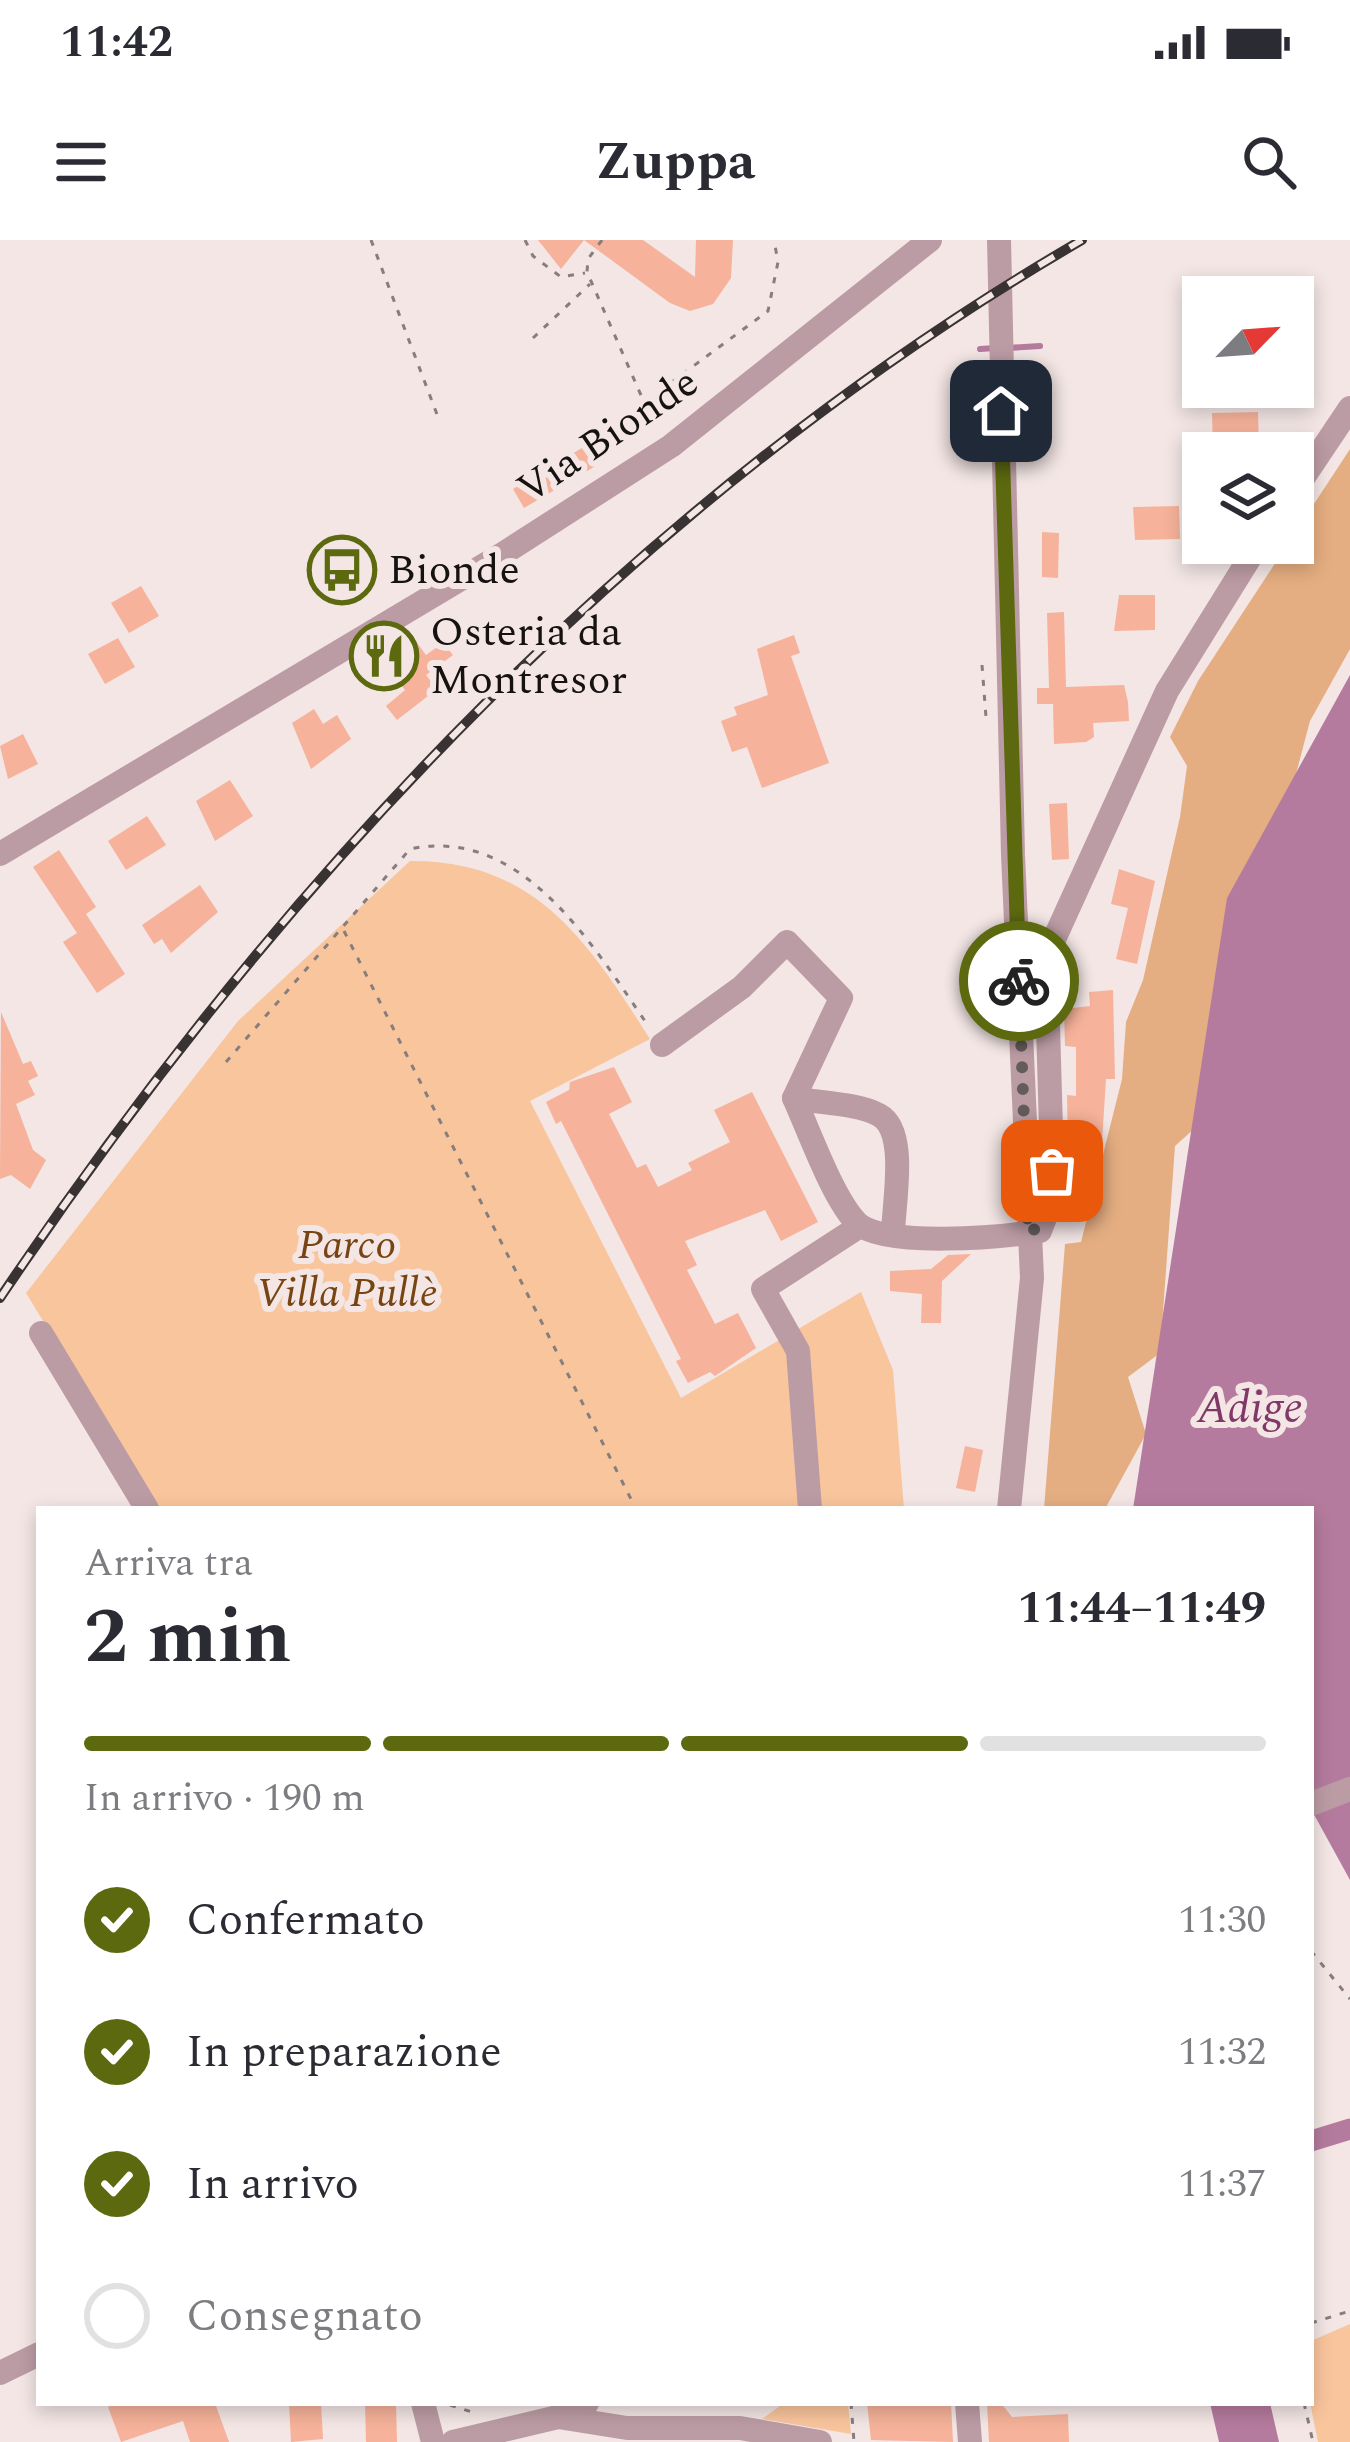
<!DOCTYPE html>
<html lang="it">
<meta charset="utf-8">
<style>
:root{--surface:#fff;--page:#f7f7f7;--text:#2b2b33;--muted:#7c7c81;--line:#e1e1e2;--accent:#5c690f}
body{margin:0;font-family:Spectral,serif;background:var(--page);color:var(--text);height:100vh;display:flex;flex-direction:column;font-size:45px;white-space:nowrap}
*{box-sizing:border-box;margin:0}
p{font-size:39px;color:var(--muted)}
.icon{flex:none;width:66px;height:66px;fill:none;stroke:currentColor;stroke-width:2;stroke-linecap:round;stroke-linejoin:round}
.map{position:relative;flex:1;overflow:hidden}
.details{position:absolute;left:36px;top:1266px;width:1278px;height:900px;display:flex;flex-direction:column;background:var(--surface);border-radius:0px;box-shadow:0 6px 18px #0003}
.details>*{flex:none}
.needle{width:78px;rotate:65deg}
.tools{position:absolute;left:1182px;top:36px;display:grid;gap:24px}
.tools a{display:grid;place-items:center;width:132px;height:132px;border-radius:0px;background:var(--surface);box-shadow:0 6px 18px #0003;font-size:60px}
.pin{position:absolute;display:grid;place-items:center;width:102px;height:102px;color:#fff;margin:-51px;border-radius:24px;box-shadow:0 6px 18px #0006}
.courier{position:absolute;display:grid;place-items:center;width:120px;height:120px;margin:-60px;border:9px solid #5c690f;border-radius:50%;background:#fff;color:#222;box-shadow:0 3px 15px #0007}
.headline em{font-style:normal;font-weight:700}
.headline div{display:flex;flex-direction:column-reverse}
.headline{display:flex;align-items:center;justify-content:space-between;height:204px;padding:0 48px}
h1{font-size:78px;font-weight:700;line-height:90px}
.bar{display:grid;grid-template-columns:repeat(4,1fr);gap:18px 12px;align-content:center;height:144px;padding:0 48px}
.bar i{height:15px;border-radius:9px;background:var(--line)}
.bar .active{background:var(--accent)}
.bar p{grid-column:span 4}
ol{padding:0 48px;list-style:none}
li{display:flex;align-items:center;gap:36px;height:132px}
li p{margin-inline-start:auto}
li .icon{padding:12px;border-radius:50%;background:var(--accent);color:#fff;stroke-width:4}
li:last-child{color:var(--muted)}
li i{width:66px;height:66px;border:6px solid var(--line);border-radius:50%}
.status{display:flex;justify-content:space-between;align-items:center;height:84px;padding:0 60px;background:var(--surface);direction:ltr}
.status svg{height:33px;fill:currentColor}
header{display:flex;justify-content:space-between;align-items:center;height:156px;padding:0 48px;background:var(--surface);font-size:54px;font-weight:700}
.map>svg:first-child{display:block}
</style>
<div class="status"><b>11:42</b><svg viewBox="0 0 49 12"><path d="M0 12V9h3v3zM5 12V6h3v6zM10 12V3h3v9zM15 12V0h3v12zM26 1h20v11H26zM47 4h2v5h-2z"/></svg></div>
<header><svg class="icon" aria-label="menu" viewBox="0 0 24 24"><path d="M4 6h16M4 12h16M4 18h16"/></svg>Zuppa<svg class="icon" aria-label="search" viewBox="0 0 24 24"><circle cx="10" cy="10" r="6"/><path d="M15 15l6 6"/></svg></header>
<div class="map">
<svg width="1350" height="2202" viewBox="0 0 1350 2202">
<rect width="100%" height="100%" fill="#f3e6e5"/>
<g fill="#f9c59d">
<path d="M410 621C536 620 588 702 650 799L530 861 681 1158 861 1052 893 1130 904 1269H158L26 1053 238 781Z"/>
<path d="M1350 2084V2202H1318L1310 2163 1311 2101Z"/>
<path d="M784 2163H848L851 2194 762 2179Z"/>
</g>
<path fill="#e5ae82" d="M1350 209V409L1310 481 1205 879 1175 906 1160 1113 1128 1137 1146 1194 1105 1269H1044L1065 1004 1081 1002 1122 839 1126 782 1143 740 1180 577 1187 526 1170 497 1198 441Z"/>
<g fill="#b57b9e">
<path d="M1350 435V1640L1311 1569V1269H1133L1227 658Z"/>
<path d="M1210 2163H1270L1279 2202H1219Z"/>
</g>
<g fill="none" stroke-linecap="round" stroke-linejoin="round">
<g stroke="#b57b9e" stroke-width="6">
<path d="M1008 108 1040 106"/>
<path d="M980 109 995 108"/>
</g>
<path stroke="#b57b9e" stroke-width="21" d="M1311 1901 1350 1889"/>
</g>
<g fill="#f6b29a">
<path d="M538 0H643L695 37 696 0H733L731 38 713 64 690 71 670 63 584 0 561 29Z"/>
<path d="M1312 67 1313 114 1293 115V68Z"/>
<path d="M1258 172 1259 209 1213 210 1212 173Z"/>
<path d="M592 202 604 221 524 268 513 249Z"/>
<path d="M1179 266 1180 299 1135 300 1133 267Z"/>
<path d="M1042 292 1059 293 1058 338 1042 337Z"/>
<path d="M141 346 159 376 129 393 111 363Z"/>
<path d="M1119 355H1155V390L1114 391Z"/>
<path d="M1064 372 1066 447 1124 445 1128 462 1129 481 1093 483 1094 497 1086 502 1054 504 1053 464H1037V448H1049L1047 373Z"/>
<path d="M409 392 426 415 443 403 453 415 426 435 437 449 397 480 386 466 405 450 379 414Z"/>
<path d="M794 395 800 413 791 416 829 523 762 548 747 507 732 512 721 481 737 475 734 467 768 455 757 409Z"/>
<path d="M118 398 135 427 105 444 88 414Z"/>
<path d="M314 469 323 484 337 475 351 499 311 529 292 483Z"/>
<path d="M23 494 38 524 8 539 0 506Z"/>
<path d="M230 540 253 576 215 601 196 561Z"/>
<path d="M1067 563 1069 619 1052 620 1049 564Z"/>
<path d="M147 576 166 605 126 630 108 601Z"/>
<path d="M59 610 96 667 86 674 125 734 97 753 63 702 77 693 33 627Z"/>
<path d="M1119 629 1155 641 1137 724 1116 719 1128 668 1111 664Z"/>
<path d="M200 645 218 672 171 713 162 699 154 704 142 685Z"/>
<path d="M1113 750 1115 839H1106L1102 902 1068 905 1067 855 1076 856V807L1065 806 1064 769 1090 766 1089 752Z"/>
<path d="M1 772 23 824 31 821 38 836 28 841 35 855 16 864 33 910 46 920 30 949 11 935 0 939Z"/>
<path d="M614 827 632 862 609 874 637 928 646 924 658 947 692 930 688 923 730 902 714 870 752 852 818 982 781 1001 765 970 685 1001 697 1025 687 1030 715 1084 738 1073 756 1108 715 1136 710 1132 688 1143 676 1121 681 1119 561 881 556 884 546 862 569 850 570 842Z"/>
<path d="M971 1014 942 1041 941 1083H921L922 1054 890 1051V1031L931 1029 948 1015Z"/>
<path d="M965 1206 983 1210 975 1252 956 1248Z"/>
<path d="M118 2163H215L229 2202H190L183 2181 121 2202 108 2167Z"/>
<path d="M289 2163H321L323 2199 291 2202Z"/>
<path d="M365 2163H396L397 2202H366Z"/>
<path d="M867 2163H951L953 2202 871 2200Z"/>
<path d="M987 2163H1001L1012 2177 1068 2174 1069 2202H989Z"/>
</g>
<g fill="none" stroke-linecap="round" stroke-linejoin="round">
<g stroke="#867e7d" stroke-width="3" stroke-dasharray="6 9" stroke-linecap="butt">
<path d="M371 0 438 177"/>
<path d="M525 0 533 16 561 37 585 33"/>
<path d="M602 0 588 19 587 32 644 162 651 190"/>
<path d="M533 98 590 44"/>
<path d="M646 161 768 71 778 22 774 0"/>
<path d="M982 425 986 477"/>
<path d="M344 691 636 1269"/>
<path d="M226 822 410 609C522 585 594 707 647 784"/>
<path d="M1311 1711 1350 1759"/>
<path d="M1311 2083 1350 2071"/>
<path d="M851 2163 854 2202"/>
<path d="M1304 2163 1313 2202"/>
<path d="M450 2165 475 2173"/>
</g>
<g stroke="#bc9ca4" stroke-width="24">
<path d="M999 0 1013 615 1032 1038 1009 1269"/>
<path d="M1293 253 1350 168"/>
<path d="M0 614 501 315 671 206 930 0"/>
<path d="M662 805 742 747 787 702 841 758 794 858"/>
<path d="M893 995C893 965 909 891 879 875 857 863 818 863 794 858 809 891 833 959 857 983 884 1008 1003 997 1040 991L1053 957 1046 717 1167 451 1259 303"/>
<path d="M41 1093 147 1269"/>
<path d="M810 1269 798 1111 763 1049 860 986"/>
<path d="M1311 1564 1350 1549"/>
<path d="M0 2133 39 2114"/>
<path d="M423 2163 433 2202"/>
<path d="M967 2163 970 2202"/>
<path d="M558 2177 627 2188H740L820 2202"/>
<path d="M453 2202 558 2177 587 2163"/>
</g>
<defs>
<path id="rail" d="M0 1058C283 637 639 257 1082 0"/>
</defs>
<use href="#rail" stroke="#383332" stroke-width="10"/>
<use href="#rail" stroke="#f3e6e5" stroke-width="6" stroke-dasharray="18" stroke-linecap="butt"/>
</g>
<g fill="none" stroke-linecap="round" stroke-linejoin="round">
<path stroke="#635c5b" stroke-width="12" stroke-dasharray="0 21.6" d="M1019 741 1028 993 1047 982 1052 931"/>
<path stroke="#5c690f" stroke-width="15" d="M1001 171 1019 741"/>
</g>
<defs>
<symbol id="bus-ring" viewBox="-11 -11 22 22"><circle r="9.5" fill="#f3e6e5" stroke="#5c690f" stroke-width="1.5"/><path d="M-5-6H5V4H4V6H2V4H-2V6H-4V4H-5ZM-3.5-4V0h7V-4ZM-3.5 1.2v1.5H-2V1.2ZM2 1.2v1.5H3.5V1.2Z" fill="#5c690f"/></symbol>
<symbol id="restaurant-ring" viewBox="-11 -11 22 22"><circle r="9.5" fill="#f3e6e5" stroke="#5c690f" stroke-width="1.5"/><path d="M-5-6h1v4h1v-4h1v4h1v-4h1v5L-1.5 .5V6h-2V.5L-5-1ZM5-6V6H3V1.5H1.5Q1.5-4 5-6Z" fill="#5c690f"/></symbol>
</defs>
<g fill-rule="evenodd">
<use href="#bus-ring" x="304" y="292" width="76" height="76"/>
<use href="#restaurant-ring" x="346" y="378" width="76" height="76"/>
</g>
<g text-anchor="middle" dominant-baseline="central" stroke-width="12" stroke-linejoin="round" paint-order="stroke">
<g font-size="42" fill="#161211" stroke="#f3e6e5">
<text transform="translate(608 196) rotate(-34)">Via Bionde</text>
</g>
<g font-size="42" fill="#161211" stroke="#f3e6e5" text-anchor="start">
<text x="388" y="330">Bionde</text>
<text x="430" y="392">Osteria da<tspan x="430" dy="48">Montresor</tspan></text>
</g>
<g font-size="42" font-style="italic" fill="#774412" stroke="#f3e6e5">
<text x="347" y="1005">Parco<tspan x="347" dy="48">Villa Pullè</tspan></text>
</g>
<g font-size="45" font-style="italic" fill="#803868" stroke="#f3e6e5">
<text x="1250" y="1168">Adige</text>
</g>
</g>
</svg>
<div class="tools">
<a><svg class="needle" viewBox="-14 -14 28 28"><path d="M0-13l5 13h-10z" fill="#e53935"/><path d="M0 13l5-13h-10z" fill="#7c7c81"/></svg></a>
<a><svg class="icon" aria-label="layers" viewBox="0 0 24 24"><path d="M12 4l9 5-9 5-9-5zM3 14l9 5 9-5"/></svg></a>
</div>
<div class="pin" style="left:1052px;top:931px;background:#ea580c"><svg class="icon" aria-label="bag" viewBox="0 0 24 24"><path d="M5 8h14l-1 12H6zM9 8a3 3 0 0 1 6 0"/></svg></div>
<div class="pin" style="left:1001px;top:171px;background:#1f2937"><svg class="icon" aria-label="home" viewBox="0 0 24 24"><path d="M3 11l9-7 9 7M6 9v11h12V9"/></svg></div>
<div class="courier" style="left:1019px;top:741px"><svg class="icon" aria-label="bike" viewBox="0 0 24 24"><circle cx="6" cy="16" r="4"/><circle cx="18" cy="16" r="4"/><path d="M6 16l4-8h5l3 8M10 8l3 8H6M13 5h3"/></svg></div>
<section class="details">
<div class="headline"><div><h1>2 min</h1><p>Arriva tra</p></div><em>11:44–11:49</em></div>
<div class="bar"><i class="active"></i><i class="active"></i><i class="active"></i><i></i><p>In arrivo · 190 m</p></div>
<ol>
<li><svg class="icon" aria-label="check" viewBox="0 0 24 24"><path d="M5 12l5 5 9-10"/></svg>Confermato<p>11:30</p></li>
<li><svg class="icon" aria-label="check" viewBox="0 0 24 24"><path d="M5 12l5 5 9-10"/></svg>In preparazione<p>11:32</p></li>
<li><svg class="icon" aria-label="check" viewBox="0 0 24 24"><path d="M5 12l5 5 9-10"/></svg>In arrivo<p>11:37</p></li>
<li><i></i>Consegnato</li>
</ol>
</section>
</div>
